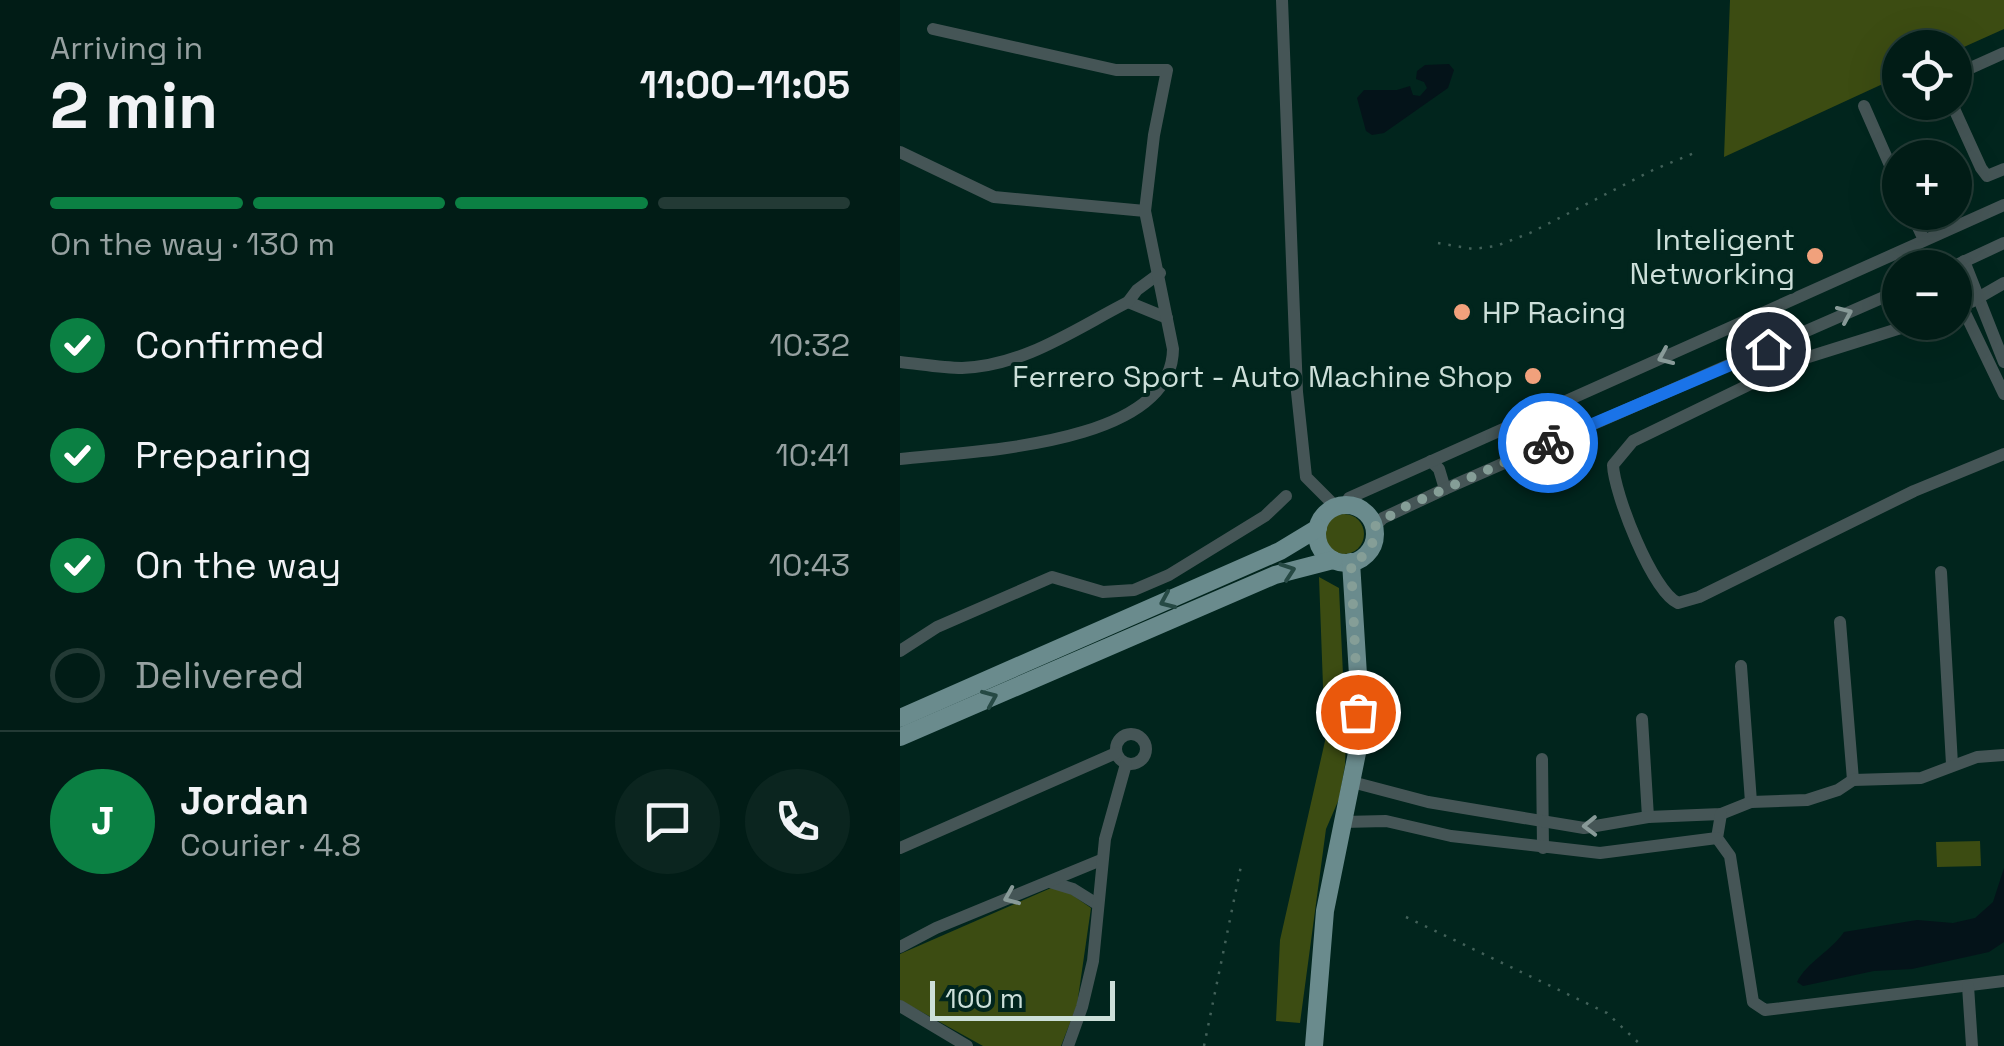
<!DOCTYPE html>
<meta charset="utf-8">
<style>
:root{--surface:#011c16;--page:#0b251f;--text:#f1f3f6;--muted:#96a1a1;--line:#233a35;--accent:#0b8043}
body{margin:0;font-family:"Space Grotesk",sans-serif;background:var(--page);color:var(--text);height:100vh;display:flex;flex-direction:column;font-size:38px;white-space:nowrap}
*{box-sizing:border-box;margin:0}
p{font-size:32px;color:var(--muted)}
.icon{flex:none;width:55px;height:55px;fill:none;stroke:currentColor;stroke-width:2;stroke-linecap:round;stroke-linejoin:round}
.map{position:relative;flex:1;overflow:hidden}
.panel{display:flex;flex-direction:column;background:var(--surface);width:900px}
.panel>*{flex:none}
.controls{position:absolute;left:982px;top:30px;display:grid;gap:20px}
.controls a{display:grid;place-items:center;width:90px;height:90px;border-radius:50%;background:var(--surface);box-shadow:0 10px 40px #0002,0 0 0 2px var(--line);font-size:50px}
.scale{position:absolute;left:30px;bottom:25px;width:185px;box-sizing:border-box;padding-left:10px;border:5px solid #ccdfd9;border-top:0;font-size:28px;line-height:35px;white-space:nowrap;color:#ccdfd9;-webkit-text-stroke:8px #01251d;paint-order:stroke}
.pin{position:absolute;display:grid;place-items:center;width:85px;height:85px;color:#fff;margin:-42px;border:5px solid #fff;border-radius:50%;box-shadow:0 2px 10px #0007}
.courier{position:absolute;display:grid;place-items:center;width:100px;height:100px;margin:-50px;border:8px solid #1a73e8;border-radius:50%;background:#fff;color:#222;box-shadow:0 2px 12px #0007}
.summary em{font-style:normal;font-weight:800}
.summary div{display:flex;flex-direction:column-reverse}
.summary{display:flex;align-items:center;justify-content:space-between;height:170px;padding:0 50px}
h1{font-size:65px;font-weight:800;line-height:75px}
.bar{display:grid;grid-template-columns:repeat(4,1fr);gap:15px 10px;align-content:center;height:120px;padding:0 50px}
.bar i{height:12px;border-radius:8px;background:var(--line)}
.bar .active{background:var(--accent)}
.bar p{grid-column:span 4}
.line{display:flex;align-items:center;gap:25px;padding:0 50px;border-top:2px solid var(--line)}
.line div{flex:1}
.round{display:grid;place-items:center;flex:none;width:105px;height:105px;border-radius:52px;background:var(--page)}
ol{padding:0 50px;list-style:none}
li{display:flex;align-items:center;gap:30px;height:110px}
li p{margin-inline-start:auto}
li .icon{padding:10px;border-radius:50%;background:var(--accent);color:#fff;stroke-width:4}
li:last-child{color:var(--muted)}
li i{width:55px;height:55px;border:5px solid var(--line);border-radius:50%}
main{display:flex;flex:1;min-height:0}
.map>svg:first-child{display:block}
</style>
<main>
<section class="panel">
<div class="summary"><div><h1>2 min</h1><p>Arriving in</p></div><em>11:00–11:05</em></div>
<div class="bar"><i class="active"></i><i class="active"></i><i class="active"></i><i></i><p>On the way · 130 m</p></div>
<ol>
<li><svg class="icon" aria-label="check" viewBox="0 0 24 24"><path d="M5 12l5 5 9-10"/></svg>Confirmed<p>10:32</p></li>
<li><svg class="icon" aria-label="check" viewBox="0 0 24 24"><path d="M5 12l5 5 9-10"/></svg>Preparing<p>10:41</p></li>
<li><svg class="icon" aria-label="check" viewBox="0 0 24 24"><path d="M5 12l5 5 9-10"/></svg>On the way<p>10:43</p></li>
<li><i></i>Delivered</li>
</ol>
<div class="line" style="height:180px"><b class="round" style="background:var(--accent);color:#fff">J</b><div><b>Jordan</b><p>Courier · 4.8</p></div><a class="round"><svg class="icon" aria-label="chat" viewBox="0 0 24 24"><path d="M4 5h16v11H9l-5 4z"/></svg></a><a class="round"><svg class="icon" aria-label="phone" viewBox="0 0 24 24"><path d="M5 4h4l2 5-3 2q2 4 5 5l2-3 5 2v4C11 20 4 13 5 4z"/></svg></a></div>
</section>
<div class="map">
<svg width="1104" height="1046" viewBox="0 0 1104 1046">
<rect width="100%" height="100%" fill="#01251d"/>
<g fill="#3c4c12">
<path d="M830 0H1104V29L1055 51V48H1000V76L824 157Z"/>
<circle cx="444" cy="534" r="20"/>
<path d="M419 577 439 588 446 740 445 765 439 799 426 829 400 1023 376 1021 380 940 425 741Z"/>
<path d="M1080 841 1081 866 1037 867 1036 842Z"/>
<path d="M151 888 165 890 191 908 177 1005 161 1046H83L0 1000V954Z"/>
</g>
<g fill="#041319">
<path d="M549 64 554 70 548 88 484 133 472 135 466 131 457 98 464 90H497L510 86 513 95 520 96 527 88 524 82 516 79 517 71 525 65Z"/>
<path d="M1104 868V942L1089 952 1012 969 974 971 903 986 897 982C907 962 931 951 944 932L1017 920 1053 923 1075 918 1093 902Z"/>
</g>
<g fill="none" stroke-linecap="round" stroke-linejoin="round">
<g stroke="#426159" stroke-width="2.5" stroke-dasharray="2.5 8" stroke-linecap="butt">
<path d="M538 243 573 249 596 246 630 233 753 170 799 151"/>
<path d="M506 917 707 1013 742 1046"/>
<path d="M304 1046 342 861"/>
</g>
<g stroke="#455556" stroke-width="12">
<path d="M382 0 397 392 406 477 436 507"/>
<path d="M1055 75 1104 53"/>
<path d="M1051 102 1081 168 1087 176 1104 169"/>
<path d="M964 106 1000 188"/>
<path d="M0 152 94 197 245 211"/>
<path d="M1011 212 1024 240"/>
<path d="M1064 261 1104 362"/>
<path d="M1050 268 1104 243"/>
<path d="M1055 292 1104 394"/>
<path d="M228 302 267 318"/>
<path d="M1071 302 1104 283"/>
<path d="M854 317 868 349"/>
<path d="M1020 322 902 359 733 441 713 465C714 493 752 591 778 603L799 597 1014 491 1104 454"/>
<path d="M0 362C20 364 42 368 62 368 124 366 175 329 228 302L237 290 260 273"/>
<path d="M641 411 653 441"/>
<path d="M0 459C68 451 272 447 273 349L245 211 254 135 267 70H216L33 29"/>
<path d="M531 461 539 469 545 489"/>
<path d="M445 505 449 498 1104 205"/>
<path d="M474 527 483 518 545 489 1000 290"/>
<path d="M1041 572 1052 764"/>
<path d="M940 622 953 780"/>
<path d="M0 651 37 627 152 577 203 592 234 590 269 575 365 516 386 496"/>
<path d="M841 666 851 802"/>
<path d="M742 719 748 817"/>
<circle cx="231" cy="749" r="15"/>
<path d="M642 759 643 848"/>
<path d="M452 782 528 802 684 828 748 817 821 814 851 802 907 800 938 790 953 780 1021 778 1077 757 1104 755"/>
<path d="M821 814 817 838 830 856 853 1002 865 1010 1104 981"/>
<path d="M443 822 486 821 551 836 700 853 817 838"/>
<path d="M0 848 216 753"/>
<path d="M150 882 173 889 197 904"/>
<path d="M0 947 36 928 201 860"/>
<path d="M1068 986 1072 1046"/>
<path d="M0 1006 67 1046"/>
<path d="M168 1046 182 1007 193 961 205 839 226 764"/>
</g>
<g stroke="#6a8b8d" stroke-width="18">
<circle cx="446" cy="534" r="29"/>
<path d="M0 718 380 551 418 528"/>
<path d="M0 737 375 575 433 560"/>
<path d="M414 1046 425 911 458 748V675L451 562"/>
</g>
</g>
<defs><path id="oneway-chevron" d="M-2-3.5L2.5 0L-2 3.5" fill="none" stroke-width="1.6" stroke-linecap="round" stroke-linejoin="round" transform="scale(2.5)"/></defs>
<g stroke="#889a98">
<use href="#oneway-chevron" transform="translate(945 314) rotate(-24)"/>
<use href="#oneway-chevron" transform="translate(765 357) rotate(156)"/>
<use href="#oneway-chevron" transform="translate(690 826) rotate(179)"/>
<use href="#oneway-chevron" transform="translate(111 897) rotate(157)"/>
</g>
<g stroke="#264944">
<use href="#oneway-chevron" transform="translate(388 571) rotate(-19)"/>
<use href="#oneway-chevron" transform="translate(267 601) rotate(156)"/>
<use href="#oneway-chevron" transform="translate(90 698) rotate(-23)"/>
</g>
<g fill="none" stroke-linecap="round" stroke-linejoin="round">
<path stroke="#859e97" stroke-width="10" stroke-dasharray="0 18" d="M458 712 451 562C468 557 475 545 474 527L500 509 648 443"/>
<path stroke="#1a73e8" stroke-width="12" d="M648 443 868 349"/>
</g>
<g fill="#f1a17c" stroke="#01251d" stroke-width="4">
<circle cx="915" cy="256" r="10"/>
<circle cx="562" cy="312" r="10"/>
<circle cx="633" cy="376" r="10"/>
</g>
<g text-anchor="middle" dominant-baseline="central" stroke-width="8" stroke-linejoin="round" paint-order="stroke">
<g font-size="30" fill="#ccdfd9" stroke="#01251d" text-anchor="end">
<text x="895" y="239">Inteligent<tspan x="895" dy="34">Networking</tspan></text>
<text x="582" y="312" text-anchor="start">HP Racing</text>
<text x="613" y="376">Ferrero Sport - Auto Machine Shop</text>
</g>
</g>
</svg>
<div class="controls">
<a><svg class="icon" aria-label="locate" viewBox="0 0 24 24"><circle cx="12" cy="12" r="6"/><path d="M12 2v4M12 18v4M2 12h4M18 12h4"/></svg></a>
<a>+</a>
<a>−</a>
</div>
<div class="scale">100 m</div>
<div class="pin" style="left:458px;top:712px;background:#ea580c"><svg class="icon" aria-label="bag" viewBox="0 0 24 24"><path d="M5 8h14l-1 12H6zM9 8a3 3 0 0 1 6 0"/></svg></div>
<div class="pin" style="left:868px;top:349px;background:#1f2937"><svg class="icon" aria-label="home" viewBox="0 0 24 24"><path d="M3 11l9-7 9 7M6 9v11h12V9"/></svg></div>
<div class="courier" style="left:648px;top:443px"><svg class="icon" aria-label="bike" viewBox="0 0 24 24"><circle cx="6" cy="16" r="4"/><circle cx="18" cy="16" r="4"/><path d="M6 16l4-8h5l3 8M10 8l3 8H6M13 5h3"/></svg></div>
</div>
</main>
